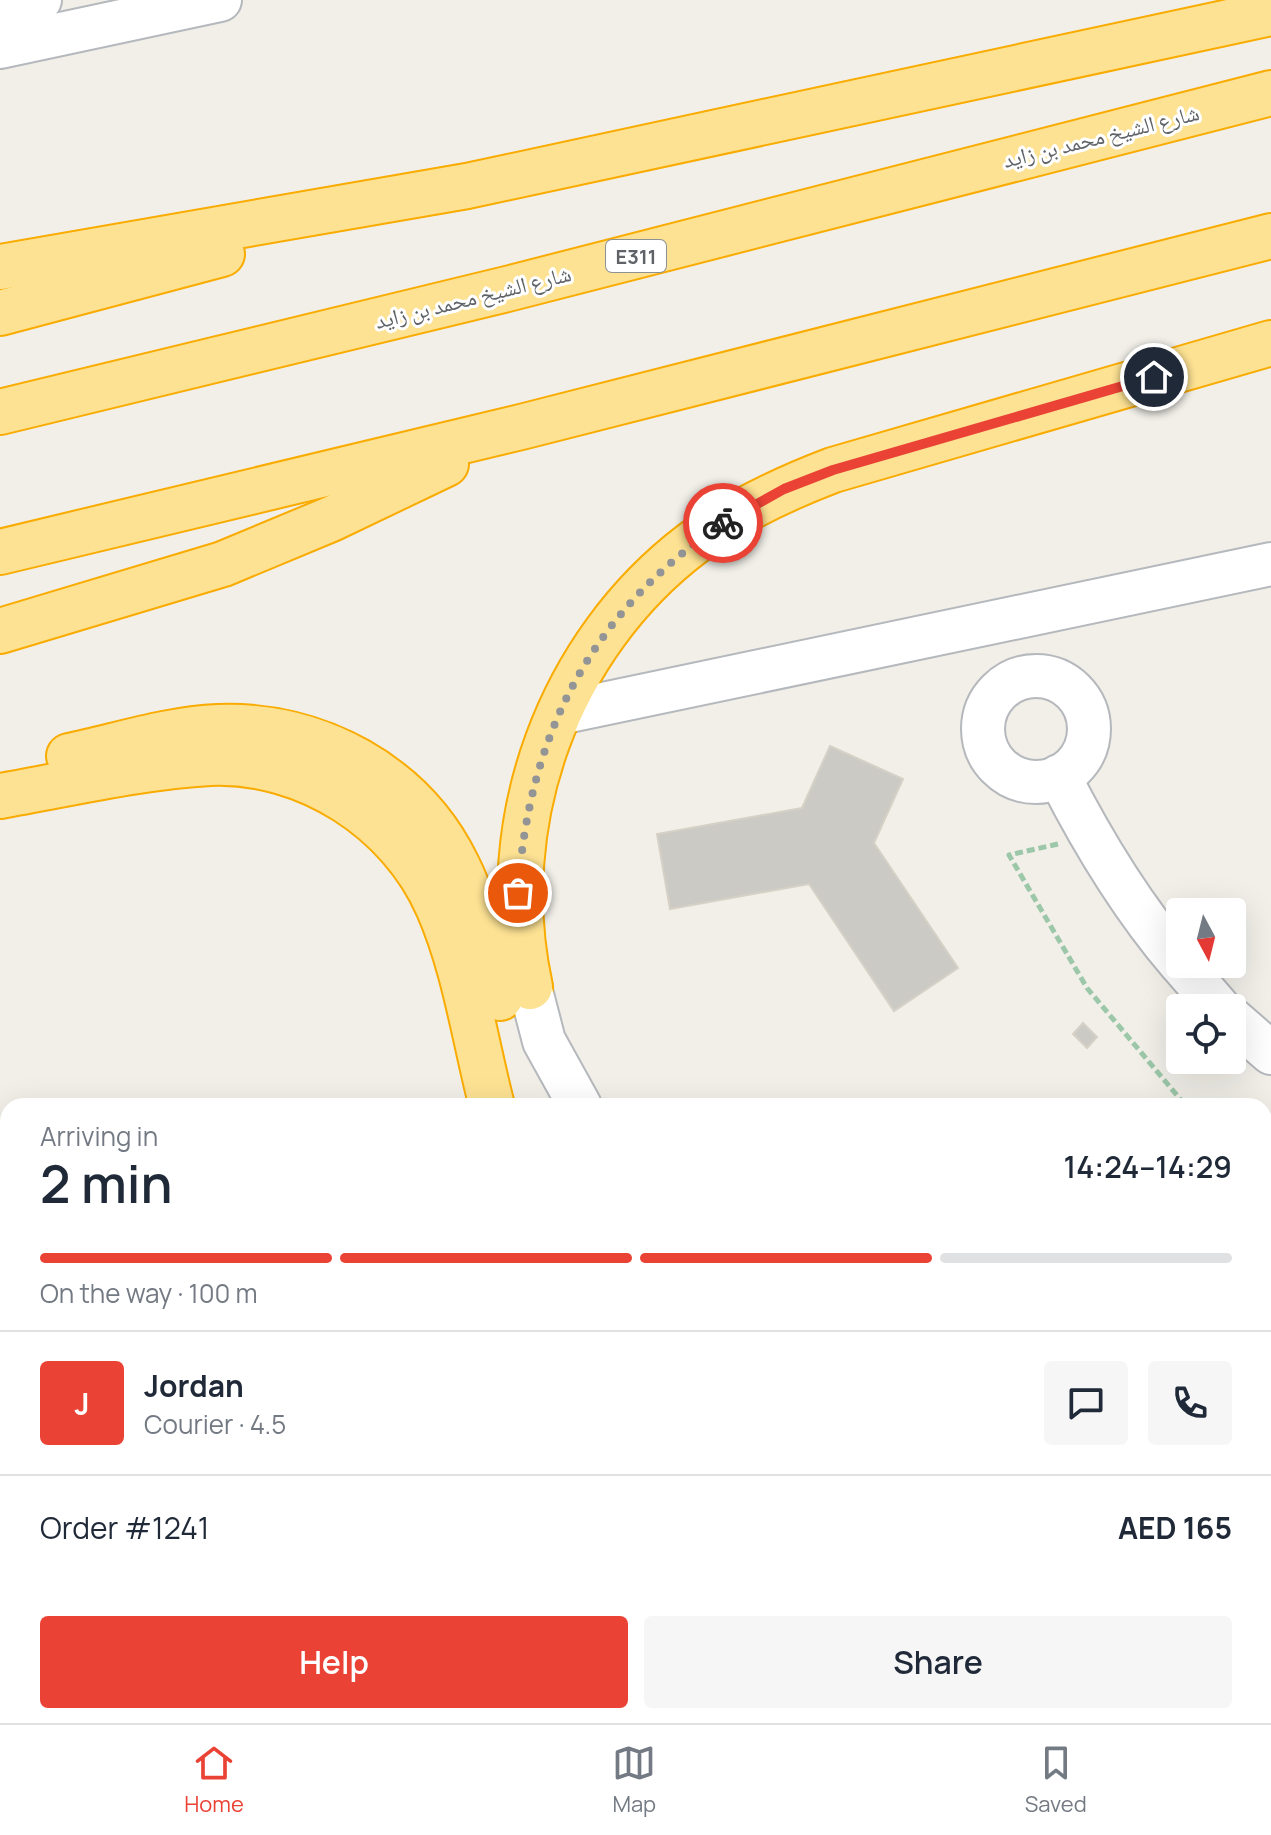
<!DOCTYPE html>
<meta charset="utf-8">
<style>
:root{--surface:#fff;--page:#f6f6f7;--text:#1f2937;--muted:#747a83;--line:#e0e1e3;--accent:#ea4335}
body{margin:0;font-family:Manrope,"Noto Naskh Arabic",sans-serif;background:var(--page);color:var(--text);height:100vh;display:flex;flex-direction:column;font-size:30px;white-space:nowrap}
*{box-sizing:border-box;margin:0}
p{font-size:26px;color:var(--muted)}
.icon{flex:none;width:44px;height:44px;fill:none;stroke:currentColor;stroke-width:2;stroke-linecap:round;stroke-linejoin:round}
.map{position:relative;flex:1;overflow:hidden}
.side{position:absolute;left:0px;top:1098px;width:1272px;height:626px;display:flex;flex-direction:column;background:var(--surface);border-radius:24px 24px 0 0;box-shadow:0 8px 32px #0002}
.side>*{flex:none}
.needle{width:52px;rotate:173deg}
.tools{position:absolute;left:1166px;top:898px;display:grid;gap:16px}
.tools a{display:grid;place-items:center;width:80px;height:80px;border-radius:8px;background:var(--surface);box-shadow:0 8px 32px #0002;font-size:40px}
.pin{position:absolute;display:grid;place-items:center;width:68px;height:68px;color:#fff;margin:-34px;border:4px solid #fff;border-radius:50%;box-shadow:0 2px 8px #0007}
.courier{position:absolute;display:grid;place-items:center;width:80px;height:80px;margin:-40px;border:6px solid #ea4335;border-radius:50%;background:#fff;color:#222;box-shadow:0 2px 10px #0007}
.overview em{font-style:normal;font-weight:600}
.overview div{display:flex;flex-direction:column-reverse}
.overview{display:flex;align-items:center;justify-content:space-between;height:136px;padding:0 40px}
h1{font-size:52px;font-weight:600;line-height:60px}
.bar{display:grid;grid-template-columns:repeat(4,1fr);gap:12px 8px;align-content:center;height:96px;padding:0 40px}
.bar i{height:10px;border-radius:6px;background:var(--line)}
.bar .current{background:var(--accent)}
.bar p{grid-column:span 4}
.line{display:flex;align-items:center;gap:20px;padding:0 40px;border-top:2px solid var(--line)}
.line div{flex:1}
.round{display:grid;place-items:center;flex:none;width:84px;height:84px;border-radius:8px;background:var(--page)}
.button{display:flex;gap:16px;margin-top:auto;padding:16px 40px}
.button a{flex:1;height:92px;border-radius:8px;background:var(--accent);color:#fff;font-size:32px;font-weight:600;line-height:92px;text-align:center}
.button a+a{background:var(--page);color:var(--text)}
.tab-bar{display:flex;justify-content:space-around;align-items:center;height:112px;border-top:2px solid var(--line);background:var(--surface);font-size:22px;color:var(--muted)}
.tab-bar a{display:grid;justify-items:center;gap:4px}
.tab-bar .current{color:var(--accent)}
.map>svg:first-child{display:block}
</style>
<div class="map">
<svg width="1271" height="1723" viewBox="0 0 1271 1723">
<rect width="100%" height="100%" fill="#f1efe8"/>
<path fill="#c5e8c5" d="M0 1217 8 1248V1276L0 1278Z"/>
<g fill="#cccac5" stroke="#d6d1c6" stroke-width="2">
<path d="M830 746 903 779 874 843 958 968 894 1011 809 884 670 909 657 834 802 808Z"/>
<path d="M1083 1023 1097 1037 1087 1048 1073 1034Z"/>
<path d="M5 1573 8 1577V1716H81L72 1723H0V1576Z"/>
<path d="M414 1716H515L511 1723H410Z"/>
</g>
<g fill="none" stroke-linecap="round" stroke-linejoin="round">
<defs>
<g id="minor">
<path d="M0 8 40 0"/>
<path d="M0 47 220 0"/>
<circle cx="1036" cy="729" r="53"/>
<path d="M560 713 1271 564"/>
<path d="M1059 776C1093 843 1131 906 1180 963"/>
<path d="M1181 964 1219 1008"/>
<path d="M530 987 544 1041 580 1106"/>
<path d="M1232 1019 1271 1053"/>
<path d="M0 1390 8 1383"/>
<path d="M1264 1656 1271 1650"/>
<path d="M1264 1696 1271 1699"/>
<path d="M261 1716 264 1723"/>
<path d="M645 1716V1723"/>
<path d="M1226 1716 1240 1723"/>
<path d="M1092 1723 1093 1716"/>
<path d="M1133 1723 1145 1716"/>
</g>
<g id="highway">
<path d="M0 267 467 186 1271 13"/>
<path d="M0 313 222 254"/>
<path d="M0 412 507 289 1271 93"/>
<path d="M0 552 525 426 1271 236"/>
<path d="M0 631 223 564 331 519 446 464"/>
<path d="M69 756C117 746 168 729 218 727 317 723 413 775 457 865 478 906 487 954 500 998"/>
<path d="M0 796C69 784 140 767 210 763 306 759 400 820 438 907 465 968 475 1041 492 1106"/>
<path d="M530 987C494 823 558 645 693 543 736 511 783 489 833 470L1271 343"/>
</g>
</defs>
<use href="#minor" stroke="#b5b8bc" stroke-width="46"/>
<use href="#highway" stroke="#f9ab00" stroke-width="48"/>
<g stroke="#9cc7a9" stroke-width="5" stroke-dasharray="8 4" stroke-linecap="butt">
<path d="M1058 844 1009 855 1087 988 1186 1106"/>
<path d="M1264 1159 1271 1164"/>
<path d="M0 1433 8 1427"/>
<path d="M1264 1521 1271 1518"/>
<path d="M1264 1527 1271 1530"/>
<path d="M1021 1716 1023 1723"/>
</g>
<use href="#minor" stroke="#fff" stroke-width="42"/>
<use href="#highway" stroke="#fde293" stroke-width="44"/>
</g>
<g fill="none" stroke-linecap="round" stroke-linejoin="round">
<path stroke="#929495" stroke-width="8" stroke-dasharray="0 14.4" d="M518 893C528 735 591 612 723 523"/>
<path stroke="#ea4335" stroke-width="10" d="M723 523 784 489 833 470 1154 377"/>
</g>
<g text-anchor="middle" dominant-baseline="central" stroke-width="6" stroke-linejoin="round" paint-order="stroke">
<rect fill="#fff" stroke="#8f9295" stroke-width="2" x="606" y="240" width="60" height="32" rx="6"/>
<g font-size="20" font-weight="bold" fill="#5f6368">
<text x="636" y="256">E311</text>
</g>
<g font-size="22" fill="#5f6368" stroke="#fff">
<text transform="translate(1101 136) rotate(-14)">شارع الشيخ محمد بن زايد</text>
<text transform="translate(473 297) rotate(-14)">شارع الشيخ محمد بن زايد</text>
</g>
</g>
</svg>
<div class="tools">
<a><svg class="needle" viewBox="-14 -14 28 28"><path d="M0-13l5 13h-10z" fill="#e53935"/><path d="M0 13l5-13h-10z" fill="#747a83"/></svg></a>
<a><svg class="icon" aria-label="locate" viewBox="0 0 24 24"><circle cx="12" cy="12" r="6"/><path d="M12 2v4M12 18v4M2 12h4M18 12h4"/></svg></a>
</div>
<div class="pin" style="left:518px;top:893px;background:#ea580c"><svg class="icon" aria-label="bag" viewBox="0 0 24 24"><path d="M5 8h14l-1 12H6zM9 8a3 3 0 0 1 6 0"/></svg></div>
<div class="pin" style="left:1154px;top:377px;background:#1f2937"><svg class="icon" aria-label="home" viewBox="0 0 24 24"><path d="M3 11l9-7 9 7M6 9v11h12V9"/></svg></div>
<div class="courier" style="left:723px;top:523px"><svg class="icon" aria-label="bike" viewBox="0 0 24 24"><circle cx="6" cy="16" r="4"/><circle cx="18" cy="16" r="4"/><path d="M6 16l4-8h5l3 8M10 8l3 8H6M13 5h3"/></svg></div>
<section class="side">
<div class="overview"><div><h1>2 min</h1><p>Arriving in</p></div><em>14:24–14:29</em></div>
<div class="bar"><i class="current"></i><i class="current"></i><i class="current"></i><i></i><p>On the way · 100 m</p></div>
<div class="line" style="height:144px"><b class="round" style="background:var(--accent);color:#fff">J</b><div><b>Jordan</b><p>Courier · 4.5</p></div><a class="round"><svg class="icon" aria-label="chat" viewBox="0 0 24 24"><path d="M4 5h16v11H9l-5 4z"/></svg></a><a class="round"><svg class="icon" aria-label="phone" viewBox="0 0 24 24"><path d="M5 4h4l2 5-3 2q2 4 5 5l2-3 5 2v4C11 20 4 13 5 4z"/></svg></a></div>
<div class="line" style="height:104px"><div>Order #1241</div><b>AED 165</b></div>
<div class="button"><a>Help</a><a>Share</a></div>
</section>
</div>
<nav class="tab-bar">
<a class="current"><svg class="icon" aria-label="home" viewBox="0 0 24 24"><path d="M3 11l9-7 9 7M6 9v11h12V9"/></svg>Home</a>
<a><svg class="icon" aria-label="map" viewBox="0 0 24 24"><path d="M3 6l6-2 6 2 6-2v14l-6 2-6-2-6 2zM9 4v14M15 6v14"/></svg>Map</a>
<a><svg class="icon" aria-label="saved" viewBox="0 0 24 24"><path d="M7 4h10v16l-5-4-5 4z"/></svg>Saved</a>
</nav>
